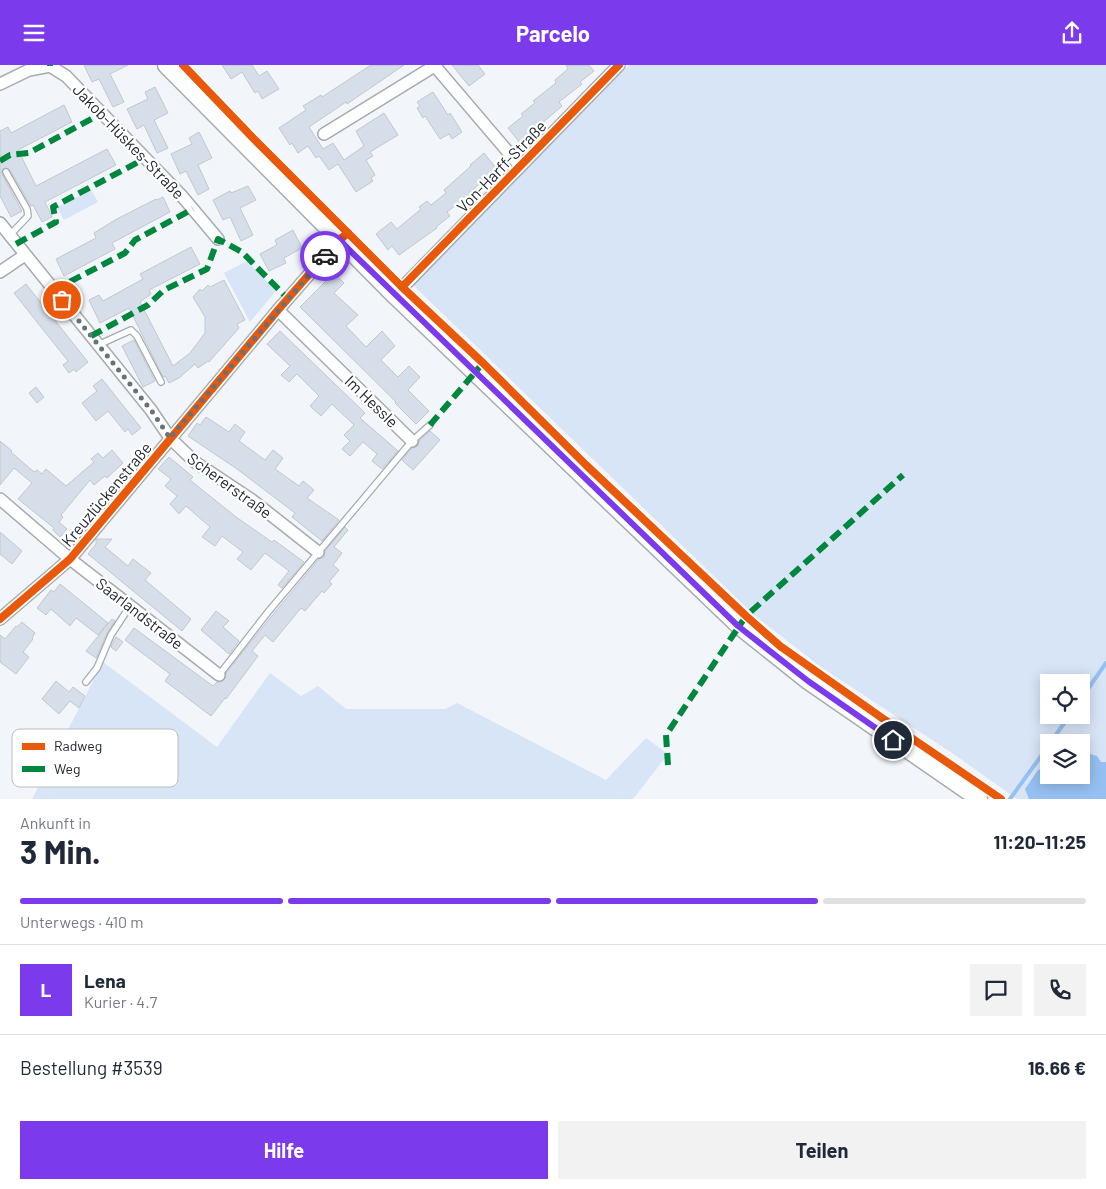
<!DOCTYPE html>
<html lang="de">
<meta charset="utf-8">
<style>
:root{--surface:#fff;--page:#f2f2f3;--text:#1f2937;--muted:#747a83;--line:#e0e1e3;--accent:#7c3aed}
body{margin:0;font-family:Barlow,sans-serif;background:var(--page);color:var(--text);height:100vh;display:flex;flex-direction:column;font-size:19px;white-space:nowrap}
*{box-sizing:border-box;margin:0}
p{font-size:16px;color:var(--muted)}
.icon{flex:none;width:28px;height:28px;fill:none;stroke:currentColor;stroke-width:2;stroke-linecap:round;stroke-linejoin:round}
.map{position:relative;height:734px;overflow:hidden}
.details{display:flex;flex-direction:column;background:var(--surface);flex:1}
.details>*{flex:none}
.tools{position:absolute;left:1040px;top:609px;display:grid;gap:10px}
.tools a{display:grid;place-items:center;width:50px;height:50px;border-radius:0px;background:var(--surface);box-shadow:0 2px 12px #0003;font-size:25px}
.pin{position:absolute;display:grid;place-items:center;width:42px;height:42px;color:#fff;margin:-21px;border:2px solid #fff;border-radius:50%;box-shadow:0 1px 5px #0007}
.courier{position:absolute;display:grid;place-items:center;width:50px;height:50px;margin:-25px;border:4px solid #7c3aed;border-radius:50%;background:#fff;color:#222;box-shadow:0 1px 6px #0007}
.overview em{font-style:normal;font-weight:700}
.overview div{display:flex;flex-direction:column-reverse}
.overview{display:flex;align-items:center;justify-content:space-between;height:85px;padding:0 20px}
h1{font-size:32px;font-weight:700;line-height:38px}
.bar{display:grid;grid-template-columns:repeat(4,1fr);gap:8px 5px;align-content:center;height:60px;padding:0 20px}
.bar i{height:6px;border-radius:4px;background:var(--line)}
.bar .selected{background:var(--accent)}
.bar p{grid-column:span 4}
.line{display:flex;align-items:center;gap:12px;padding:0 20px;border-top:1px solid var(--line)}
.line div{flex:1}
.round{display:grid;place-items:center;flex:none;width:52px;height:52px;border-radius:0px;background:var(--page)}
.button{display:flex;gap:10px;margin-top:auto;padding:10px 20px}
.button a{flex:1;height:58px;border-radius:0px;background:var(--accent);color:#fff;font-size:20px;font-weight:700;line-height:58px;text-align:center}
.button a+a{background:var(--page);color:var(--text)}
header{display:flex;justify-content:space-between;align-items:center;height:65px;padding:0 20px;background:var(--accent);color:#fff;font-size:22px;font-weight:700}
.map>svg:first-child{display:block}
</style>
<header><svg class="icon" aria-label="menu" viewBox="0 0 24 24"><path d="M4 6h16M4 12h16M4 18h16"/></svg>Parcelo<svg class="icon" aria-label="share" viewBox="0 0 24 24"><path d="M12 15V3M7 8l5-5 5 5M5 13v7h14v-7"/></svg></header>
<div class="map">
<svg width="1106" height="734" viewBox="0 0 1106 734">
<rect width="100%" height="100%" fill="#f2f5fa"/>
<g fill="#d8e5f7" fill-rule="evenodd">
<path d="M629 0H1106V697H1101L1087 688 1081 690V678H1049V701L1038 705 1027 726 1029 734H1017L955 690 821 602 754 550 413 220ZM1049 618H1081V650H1049Z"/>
<path d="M91 125 98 137 64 155 57 142Z"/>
<path d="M247 196 276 226 250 257 224 208Z"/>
<path d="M103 597 217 682 270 608 301 631 318 621 346 644H445L457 638 606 715 646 673 668 689 633 734H32Z"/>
</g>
<path fill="#96c0f2" d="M1087 688 1097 691 1101 697H1106V734H1029L1025 724 1038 705 1049 701V710H1081V690Z"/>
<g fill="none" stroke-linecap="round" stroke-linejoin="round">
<g stroke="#96c0f2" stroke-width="4">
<path d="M1081 634 1106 598"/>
<path d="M1050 678 1070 650"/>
<path d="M1010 734 1049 680"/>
</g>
</g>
<g fill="#d6dee9" stroke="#c4c8ce">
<path d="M84 0H128L110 9 124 37 113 42 99 14 92 17Z"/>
<path d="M222 0H252L259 11 267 6 279 24 262 34 258 26 255 28 242 7 231 14Z"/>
<path d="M371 0H404L347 39 346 37 309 62 323 84 333 78 344 95 364 81 356 66 384 48 398 70 370 87 373 91 366 95 375 110 371 113 373 116 356 127 338 99 329 105 319 91 316 93 308 81 298 88 292 78 290 80 279 63 306 45 303 41 321 30 322 32Z"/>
<path d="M452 0H478L485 9 469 21Z"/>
<path d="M566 0H589L594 6 580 17 582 19 559 37 562 41 534 65 535 67 520 78 508 63 523 51 521 49 535 38 533 36 556 18 555 15 568 4Z"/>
<path d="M155 22 168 48 154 55 168 83 157 88 144 60 137 64 127 44 148 34 145 27Z"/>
<path d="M433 27 448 50 450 48 462 67 452 74 449 69 440 74 425 51 423 53 417 43 420 41 417 37Z"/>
<path d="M64 40 72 57 18 85 36 121 107 84 116 100 45 137 52 152 42 157 33 140 31 141 10 105 4 103 2 105V109L22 146 11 152 0 131V66L8 62 11 68Z"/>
<path d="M199 67 212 93 198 100 209 124 198 130 186 106 180 109 171 89 192 79 189 73Z"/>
<path d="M484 88 496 103 482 115 483 116 469 128 470 129 447 147 450 151 436 162 437 163 399 190 392 181 388 185 376 169 391 157 397 164 421 144 419 142 427 136 431 140 446 128 444 125 471 101 470 100Z"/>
<path d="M248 121 256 135 240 143 253 170 241 176 230 152 223 155 213 135 230 126 231 128Z"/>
<path d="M163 132 170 147 112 178 115 184 64 211 56 194 96 173 94 168 115 155 156 134 157 135Z"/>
<path d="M293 165 302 183 284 193 286 198 269 206 260 189 277 180 275 175Z"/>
<path d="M191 182 200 199 149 225 151 229 140 237 173 301 190 288 205 268V252L193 232 200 224 202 226 208 220 210 222 224 215 245 255 237 259 239 263 209 297 208 296 198 303 195 299 179 313 169 318 165 311 163 312 129 243 100 258 89 235 99 230 103 236 143 214 140 209Z"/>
<path d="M334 208 344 218 334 228 358 250 346 261 366 282 382 266 395 281 381 295 398 312 409 301 420 312 408 325 429 346 416 359 395 338 396 337 300 242Z"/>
<path d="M26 219 88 297 76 307 74 304 69 308 63 300 68 296 14 228Z"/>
<path d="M280 266 365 348 360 353 398 386 382 404 372 396 377 389 363 377 350 391 342 384 350 376 344 370 354 360 332 339 321 351 310 341 319 331 297 309 289 317 281 310 290 301 267 279Z"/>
<path d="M134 275 155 316 143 322 122 281Z"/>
<path d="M102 314 141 363 132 370 128 364 125 367 108 346 96 356 82 338 97 326 93 321Z"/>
<path d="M36 322 44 332 37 338 29 328Z"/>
<path d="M206 352 229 367 235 359 245 367 239 376 265 395 273 385 283 393 275 404 299 421 303 416 314 425 307 433 339 455 322 476 292 452 295 448 237 404 188 371 197 358 200 360Z"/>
<path d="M430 366 440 375 413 405 402 395 412 383 418 381 419 376Z"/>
<path d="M0 376 12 386 11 387 34 407 37 405 42 409 46 404 66 421 94 397 91 394 98 388 103 393 112 385 123 398 107 413 105 411 94 420 90 415 61 450 63 452 59 457 67 464 60 472 53 465 54 463 18 434 32 418 14 403 0 420Z"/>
<path d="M169 392 193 412 190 415 236 452 272 477 274 475 304 497 282 523 278 520 289 506 265 488 251 505 237 494 243 487 222 471 215 481 202 472 210 462 186 441 179 449 170 439 177 431 165 421 171 414 158 404Z"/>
<path d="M345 462 348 465 334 482 342 488 333 500 339 505 329 517 332 519 324 528 322 526 305 546 301 543 273 577 265 570 252 586 258 591 226 634 225 633 211 651 165 616 170 609 125 575 134 563 213 621 217 617H222L225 614 226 608 266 558 319 494 324 492 325 486Z"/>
<path d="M0 467 22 486 12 499 0 489Z"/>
<path d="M96 474H112L105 482 128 501 133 494 151 508 145 515 191 554 182 566 88 489 96 479Z"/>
<path d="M60 519 108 558 98 570 76 553 70 561 51 544 46 550 37 543 51 525 54 527Z"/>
<path d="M216 546 229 556 223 562 239 576 229 589 201 565Z"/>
<path d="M112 554 115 556 107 568 96 593 86 586Z"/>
<path d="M22 557 35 568 32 573 33 574 23 587 29 592 16 609 0 597V570L5 574 16 561 17 562Z"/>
<path d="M116 572 123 577 116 586 111 582Z"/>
<path d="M56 616 69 627 73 622 85 631 79 643 70 636 59 649 42 634Z"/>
</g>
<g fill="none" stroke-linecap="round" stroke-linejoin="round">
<defs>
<g id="lane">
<path d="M6 107 27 144 28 151 10 170"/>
<path d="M98 280 131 265 137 271 161 317"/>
<path d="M219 610 268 547 412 376 430 360"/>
<path d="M86 617 97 603 111 570 130 541"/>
</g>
<g id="street">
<path d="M434 0 520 101"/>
<path d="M0 19 29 5 50 1 66 11 181 130 218 174"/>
<path d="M324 69 436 0"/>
<path d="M0 158 151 345 170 373 195 397 252 435 318 487"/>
<path d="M0 207 25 190"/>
<path d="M395 230 619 0"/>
<path d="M278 245 412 376"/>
<path d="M0 434 70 494 219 610"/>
<path d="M0 554 70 494 278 245 339 175"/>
</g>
<path id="secondary" d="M166 0 395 231 739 561 808 616 979 734"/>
</defs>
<use href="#lane" stroke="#a7abb0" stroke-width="8"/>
<use href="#street" stroke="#a7abb0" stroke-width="14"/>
<use href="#secondary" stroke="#a7abb0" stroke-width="19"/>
<use href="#lane" stroke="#fdfefe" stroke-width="5.5"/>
<use href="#street" stroke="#fdfefe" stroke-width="11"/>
<use href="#secondary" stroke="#fdfefe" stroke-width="16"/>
<g stroke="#00873e" stroke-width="6" stroke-dasharray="12 6" stroke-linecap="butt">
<path d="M50 1V0"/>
<path d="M0 96 10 90 29 88 102 48"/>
<path d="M16 179 56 157 53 142 146 93"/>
<path d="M54 225 125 188 135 175 193 144"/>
<path d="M91 271 148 240 164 225 207 204 218 174 242 187 288 234"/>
<path d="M430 360 483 298"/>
<path d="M668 700 666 670 746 551 903 410"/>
</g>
<defs>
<g id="cycleway">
<path d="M183 0 253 73 402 222 483 298 586 400 746 551 780 581 882 653 1001 734"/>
<path d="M402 222 619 0"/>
<path d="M0 554 70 494 278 245 339 175 348 168"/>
</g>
</defs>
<use href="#cycleway" stroke="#fff" stroke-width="11"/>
<use href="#cycleway" stroke="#e8590c" stroke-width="8"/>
</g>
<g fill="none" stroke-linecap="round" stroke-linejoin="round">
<path stroke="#6a7076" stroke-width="5" stroke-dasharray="0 9" d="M62 235 151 345 170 373 325 191"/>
<path stroke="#7c3aed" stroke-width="6" d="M325 191 339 175 738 561 808 616 893 675"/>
</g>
<g text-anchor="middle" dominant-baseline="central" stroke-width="4.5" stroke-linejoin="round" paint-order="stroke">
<g font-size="16" fill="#21282f" stroke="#fff">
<text transform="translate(129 76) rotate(46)">Jakob-Hüskes-Straße</text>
<text transform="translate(501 101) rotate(-46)">Von-Harff-Straße</text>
<text transform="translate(372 336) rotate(44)">Im Hessle</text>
<text transform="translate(230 420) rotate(36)">Schererstraße</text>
<text transform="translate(106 429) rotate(-50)">Kreuzlückenstraße</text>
<text transform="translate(140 548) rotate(38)">Saarlandstraße</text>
</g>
</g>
<rect x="12" y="664" width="166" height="58" rx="8" fill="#fff" stroke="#bcbec1" stroke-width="1"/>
<rect x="22" y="678" width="23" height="7" fill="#e8590c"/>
<rect x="22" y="701" width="23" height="6" fill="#00873e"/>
<g font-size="14" fill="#21282f">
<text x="54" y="686">Radweg</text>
<text x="54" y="709">Weg</text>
</g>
</svg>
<div class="tools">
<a><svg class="icon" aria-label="locate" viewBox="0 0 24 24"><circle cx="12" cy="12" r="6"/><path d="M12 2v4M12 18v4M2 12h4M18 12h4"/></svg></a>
<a><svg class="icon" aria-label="layers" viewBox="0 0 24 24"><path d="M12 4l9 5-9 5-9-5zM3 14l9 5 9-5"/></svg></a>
</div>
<div class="pin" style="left:62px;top:235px;background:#ea580c"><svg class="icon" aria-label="bag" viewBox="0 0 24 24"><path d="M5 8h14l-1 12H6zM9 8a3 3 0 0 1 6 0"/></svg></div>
<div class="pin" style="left:893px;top:675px;background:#1f2937"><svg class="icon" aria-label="home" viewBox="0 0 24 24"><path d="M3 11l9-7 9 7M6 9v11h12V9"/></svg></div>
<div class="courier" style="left:325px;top:191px"><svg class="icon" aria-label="car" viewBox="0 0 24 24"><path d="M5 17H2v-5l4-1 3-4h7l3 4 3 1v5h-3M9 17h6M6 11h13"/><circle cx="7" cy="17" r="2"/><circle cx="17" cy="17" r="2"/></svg></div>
</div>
<section class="details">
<div class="overview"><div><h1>3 Min.</h1><p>Ankunft in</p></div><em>11:20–11:25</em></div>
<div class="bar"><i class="selected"></i><i class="selected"></i><i class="selected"></i><i></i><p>Unterwegs · 410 m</p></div>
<div class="line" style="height:90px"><b class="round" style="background:var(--accent);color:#fff">L</b><div><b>Lena</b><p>Kurier · 4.7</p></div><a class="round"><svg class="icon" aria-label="chat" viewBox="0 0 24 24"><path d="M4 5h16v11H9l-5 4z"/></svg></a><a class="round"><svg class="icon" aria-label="phone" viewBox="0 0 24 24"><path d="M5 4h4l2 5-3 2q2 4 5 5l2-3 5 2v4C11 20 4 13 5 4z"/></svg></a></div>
<div class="line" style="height:65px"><div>Bestellung #3539</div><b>16.66 €</b></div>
<div class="button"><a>Hilfe</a><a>Teilen</a></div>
</section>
